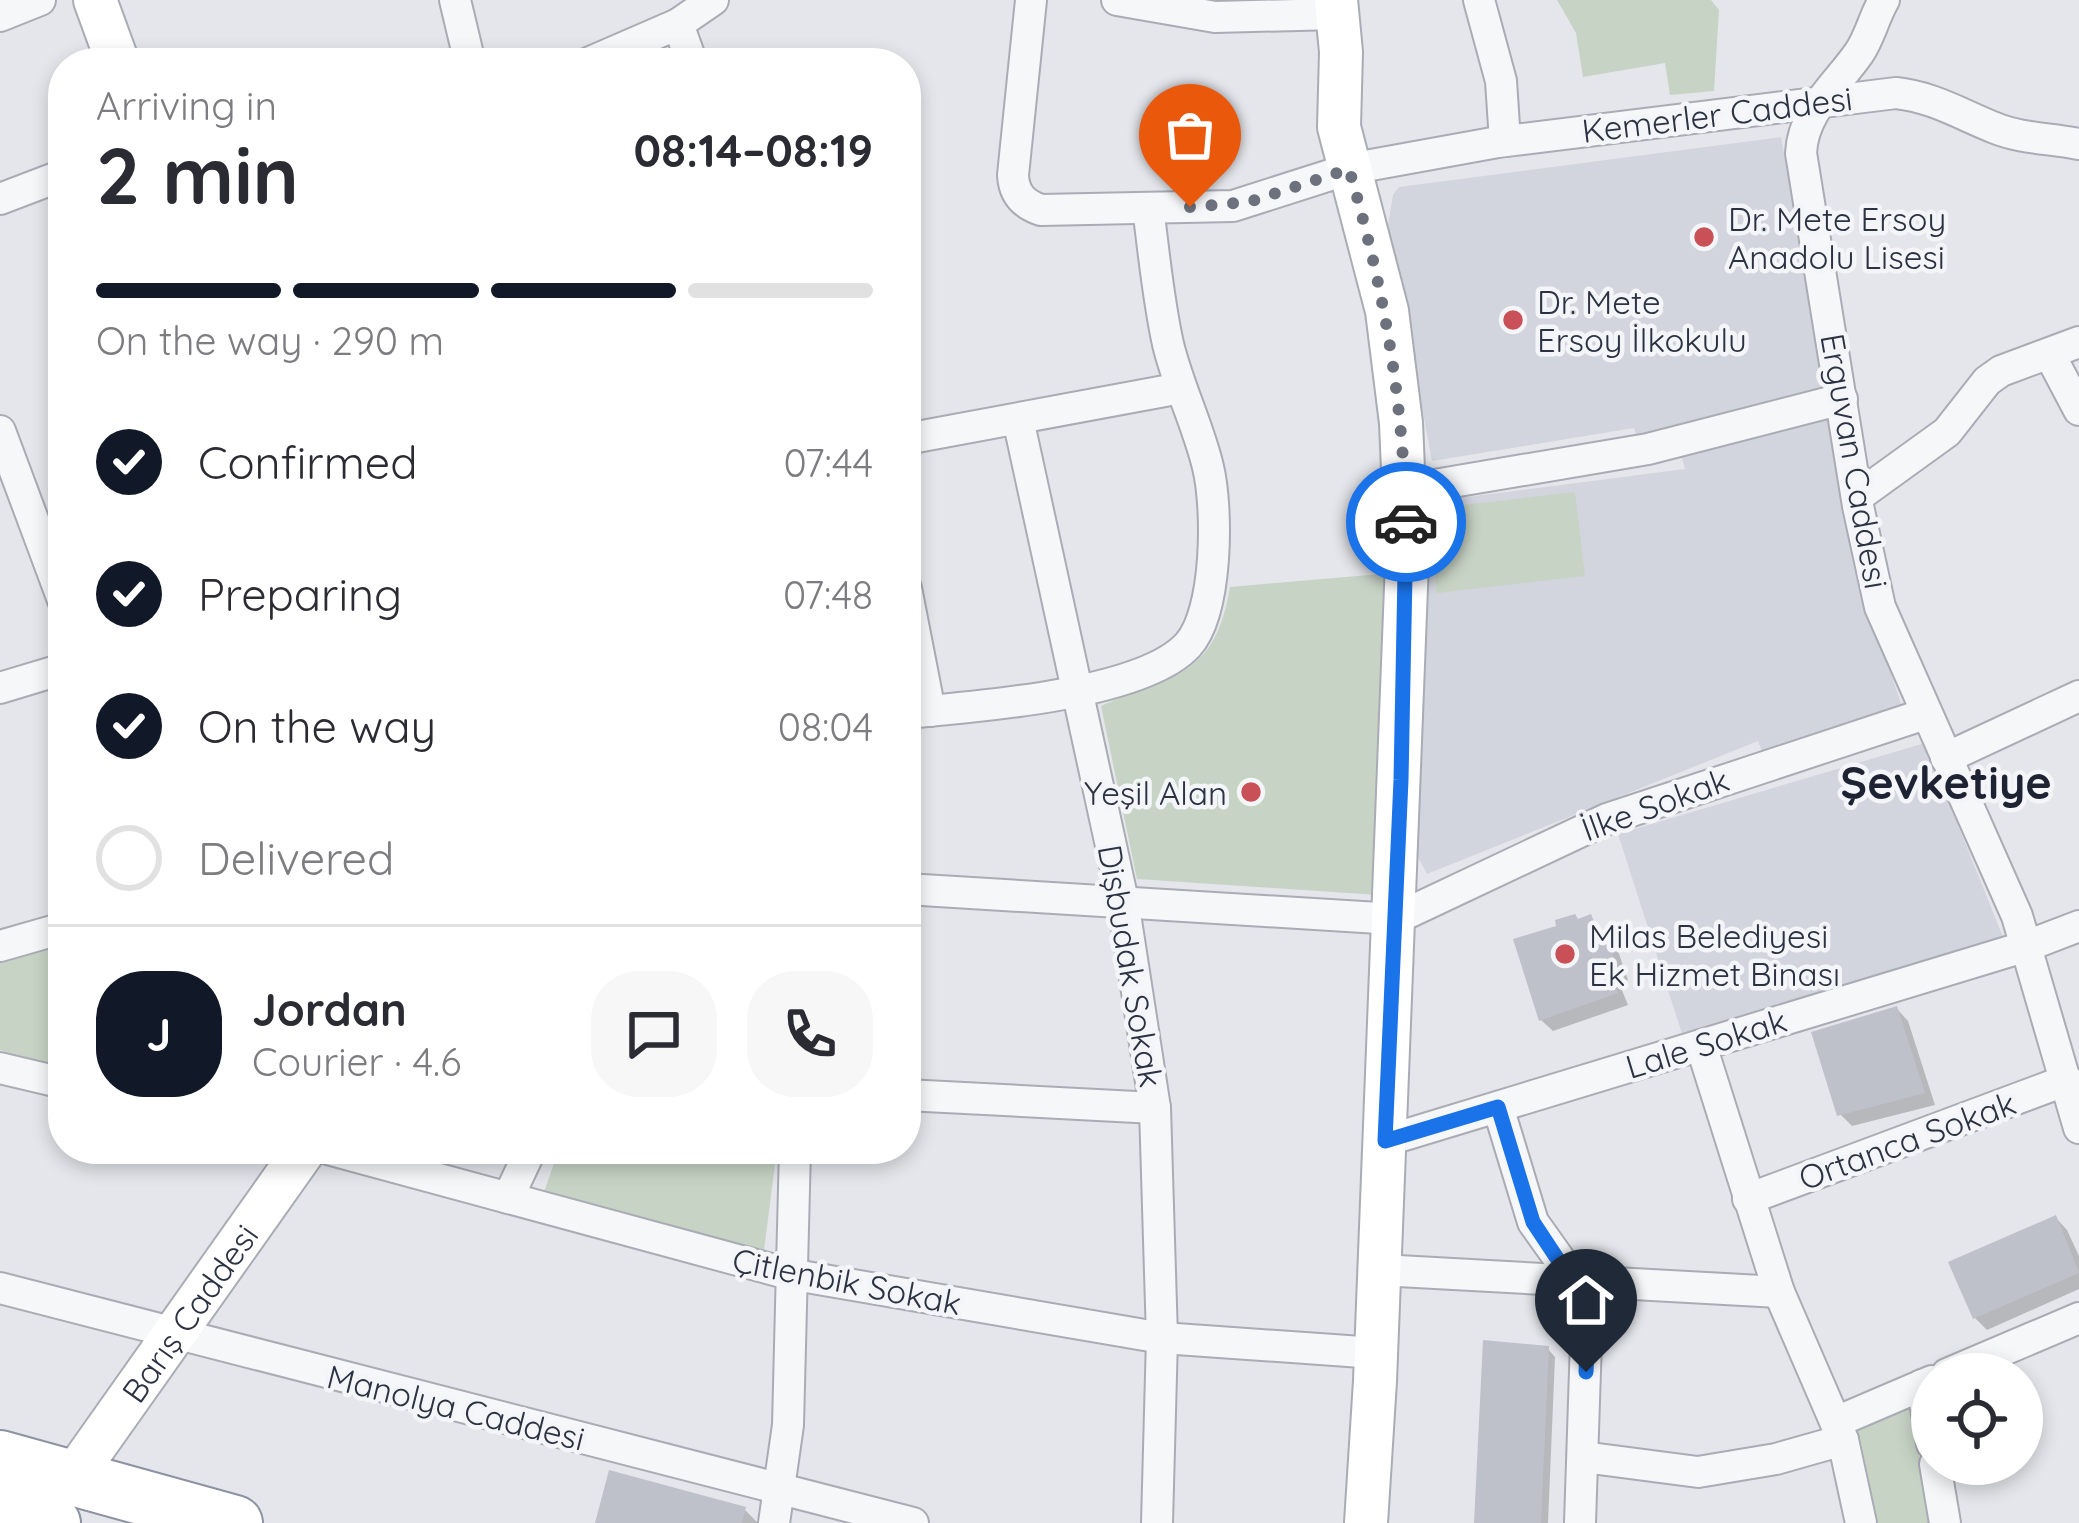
<!DOCTYPE html>
<meta charset="utf-8">
<style>
:root{--surface:#fff;--page:#f7f7f7;--text:#2b2b33;--muted:#7c7c81;--line:#e1e1e2;--accent:#111827}
body{margin:0;font-family:Quicksand,sans-serif;background:var(--page);color:var(--text);height:100vh;display:flex;flex-direction:column;font-size:45px;white-space:nowrap}
*{box-sizing:border-box;margin:0}
p{font-size:39px;color:var(--muted)}
.icon{flex:none;width:66px;height:66px;fill:none;stroke:currentColor;stroke-width:2;stroke-linecap:round;stroke-linejoin:round}
.map{position:relative;flex:1;overflow:hidden}
.side{position:absolute;left:48px;top:48px;width:873px;height:1116px;display:flex;flex-direction:column;background:var(--surface);border-radius:48px;box-shadow:0 6px 18px #0003}
.side>*{flex:none}
.fabs{position:absolute;left:1911px;top:1353px;display:grid;gap:24px}
.fabs a{display:grid;place-items:center;width:132px;height:132px;border-radius:50%;background:var(--surface);box-shadow:0 6px 18px #0003;font-size:60px}
.pin{position:absolute;display:grid;place-items:center;width:102px;height:102px;color:#fff;margin:-123px -51px;border-radius:50% 50% 50% 0;rotate:-45deg;box-shadow:0 0 12px #0007}
.pin .icon{rotate:45deg}
.courier{position:absolute;display:grid;place-items:center;width:120px;height:120px;margin:-60px;border:9px solid #1a73e8;border-radius:50%;background:#fff;color:#222;box-shadow:0 3px 15px #0007}
.headline em{font-style:normal;font-weight:700}
.headline div{display:flex;flex-direction:column-reverse}
.headline{display:flex;align-items:center;justify-content:space-between;height:204px;padding:0 48px}
h1{font-size:78px;font-weight:700;line-height:90px}
.bar{display:grid;grid-template-columns:repeat(4,1fr);gap:18px 12px;align-content:center;height:144px;padding:0 48px}
.bar i{height:15px;border-radius:9px;background:var(--line)}
.bar .active{background:var(--accent)}
.bar p{grid-column:span 4}
.line{display:flex;align-items:center;gap:30px;padding:0 48px;border-top:3px solid var(--line)}
.line div{flex:1}
.round{display:grid;place-items:center;flex:none;width:126px;height:126px;border-radius:48px;background:var(--page)}
ol{padding:0 48px;list-style:none}
li{display:flex;align-items:center;gap:36px;height:132px}
li p{margin-inline-start:auto}
li .icon{padding:12px;border-radius:50%;background:var(--accent);color:#fff;stroke-width:4}
li:last-child{color:var(--muted)}
li i{width:66px;height:66px;border:6px solid var(--line);border-radius:50%}
.map>svg:first-child{display:block}
</style>
<div class="map">
<svg width="2079" height="1523" viewBox="0 0 2079 1523">
<rect width="100%" height="100%" fill="#e4e6eb"/>
<g fill="#d2d5dd">
<path d="M1781 137 1828 393 1639 442 1634 428 1432 461 1388 225 1393 195 1399 187Z"/>
<path d="M1827 412 1875 624 1902 707 1763 754 1758 741 1427 874 1418 857 1421 503 1685 469 1680 451Z"/>
<path d="M1925 743 2003 937 1684 1040 1618 834Z"/>
</g>
<g fill="#c7d4c5">
<path d="M1557 0H1711L1719 10 1714 91 1670 95 1665 63 1583 77 1576 33Z"/>
<path d="M1575 492 1585 576 1437 593 1427 509Z"/>
<path d="M1392 573 1378 895 1137 879 1101 706C1176 674 1215 676 1230 587Z"/>
<path d="M63 943V1067L0 1050V961Z"/>
<path d="M559 1149H777L764 1250 544 1192Z"/>
<path d="M1910 1406 1932 1523H1873L1856 1434 1862 1419Z"/>
</g>
<g fill="#0003">
<path d="M1590 917 1618 951 1628 980 1619 983 1628 1005 1553 1031 1541 1020 1558 922Z"/>
<path d="M1897 1009 1908 1021 1935 1105 1852 1126 1840 1114Z"/>
<path d="M2056 1218 2067 1230 2079 1256V1289L1987 1330 1975 1318Z"/>
<path d="M1548 1349 1555 1357 1548 1523H1477Z"/>
<path d="M745 1510 758 1523H598Z"/>
</g>
<g fill="#bec1ca">
<path d="M1575 914 1578 919 1591 914 1600 937 1607 936 1618 969 1609 971 1618 993 1539 1021 1513 939 1556 926 1555 920Z"/>
<path d="M1897 1006 1925 1093 1837 1116 1811 1032Z"/>
<path d="M2056 1215 2079 1273 1973 1319 1948 1262Z"/>
<path d="M1483 1340 1549 1346 1541 1523H1474Z"/>
<path d="M609 1470 746 1507 742 1523H595Z"/>
</g>
<g fill="none" stroke-linecap="round" stroke-linejoin="round">
<defs>
<g id="street">
<path d="M455 0 470 63"/>
<path d="M1031 0 1013 175C1014 194 1023 204 1041 210L1233 206 1349 169 1498 142 1896 93C1933 97 1960 114 1995 128 2022 139 2050 138 2079 144"/>
<path d="M1117 0 1215 17 1337 14"/>
<path d="M1479 0 1501 81 1505 141"/>
<path d="M1884 0C1874 17 1870 37 1859 53 1836 86 1803 111 1801 153L1858 506 1880 607 2017 916 2079 1128"/>
<path d="M0 16 40 0"/>
<path d="M678 24 692 63"/>
<path d="M588 63 678 24 713 0"/>
<path d="M0 199 63 175"/>
<path d="M2050 355 2079 410"/>
<path d="M1018 419 1123 901 1155 1108 1162 1338 1157 1523"/>
<path d="M0 431 63 600"/>
<path d="M906 439 1181 388"/>
<path d="M1405 490 1648 449 1842 399"/>
<path d="M1857 497 1947 432 1987 381 2001 371 2079 342"/>
<path d="M906 588 930 711"/>
<path d="M0 688 63 669"/>
<path d="M906 713C974 707 1142 695 1188 645 1218 612 1218 508 1208 467 1198 425 1178 386 1168 344 1158 299 1154 253 1148 208"/>
<path d="M1946 758 2079 696"/>
<path d="M906 889 1395 919 1607 819 1925 714"/>
<path d="M0 946 63 928"/>
<path d="M1701 1045 1779 1292 1843 1440 1861 1523"/>
<path d="M0 1068 63 1083"/>
<path d="M906 1095 1155 1108"/>
<path d="M1498 1107 1533 1222 1575 1281 1587 1310 1580 1523"/>
<path d="M1385 1141 2027 946 2079 926"/>
<path d="M328 1149 789 1274 1162 1338 1376 1353"/>
<path d="M508 1198 531 1149"/>
<path d="M1748 1199 2067 1080"/>
<path d="M1380 1270 1779 1292"/>
<path d="M0 1288 913 1523"/>
<path d="M1947 1374 2079 1318"/>
<path d="M1922 1385 1932 1444"/>
<path d="M1836 1422 1932 1381"/>
<path d="M1583 1457 1698 1472 1776 1459 1843 1440"/>
<path d="M1935 1464 1945 1523"/>
<path d="M774 1523 788 1425 795 1149"/>
</g>
<g id="secondary">
<path d="M95 0 118 63"/>
<path d="M1336 0 1341 52 1339 127 1387 311 1401 423 1407 562 1375 1381 1366 1523"/>
<path id="s1" d="M73 1477 305 1149"/>
</g>
<g id="highway">
<path d="M0 1458 235 1523"/>
<path d="M0 1509 53 1523"/>
</g>
</defs>
<use href="#street" stroke="#a9acb5" stroke-width="34"/>
<use href="#secondary" stroke="#a9acb5" stroke-width="46"/>
<use href="#highway" stroke="#8c92a1" stroke-width="58"/>
<use href="#street" stroke="#f6f7f9" stroke-width="30"/>
<use href="#secondary" stroke="#fff" stroke-width="42"/>
<use href="#highway" stroke="#fff" stroke-width="54"/>
</g>
<g fill="none" stroke-linecap="round" stroke-linejoin="round">
<path stroke="#6c717d" stroke-width="12" stroke-dasharray="0 21.6" d="M1190 207 1249 202 1349 169C1384 288 1403 398 1406 522"/>
<path stroke="#1a73e8" stroke-width="15" d="M1406 522 1401 780 1385 1141 1498 1107 1533 1222 1582 1296 1588 1329 1586 1372"/>
</g>
<g fill="#c85056" stroke="#f3f5f8" stroke-width="4.5">
<circle cx="1704" cy="237" r="12"/>
<circle cx="1513" cy="320" r="12"/>
<circle cx="1251" cy="792" r="12"/>
<circle cx="1565" cy="954" r="12"/>
</g>
<g text-anchor="middle" dominant-baseline="central" stroke-width="9" stroke-linejoin="round" paint-order="stroke">
<g font-size="33" fill="#2c3242" stroke="#f3f5f8">
<text transform="translate(1717 114) rotate(-7)">Kemerler Caddesi</text>
<text transform="translate(1855 461) rotate(80)">Erguvan Caddesi</text>
<text transform="translate(1655 804) rotate(-20)">İlke Sokak</text>
<text transform="translate(1131 966) rotate(80)">Dişbudak Sokak</text>
<text transform="translate(1706 1043) rotate(-17)">Lale Sokak</text>
<text transform="translate(1907 1140) rotate(-20)">Ortanca Sokak</text>
<text transform="translate(847 1281) rotate(11)">Çitlenbik Sokak</text>
<text stroke="none"><textPath href="#s1" startOffset="201">Barış Caddesi</textPath></text>
<text transform="translate(456 1407) rotate(14)">Manolya Caddesi</text>
</g>
<g font-size="33" fill="#2c3242" stroke="#f3f5f8" text-anchor="start">
<text x="1728" y="218">Dr. Mete Ersoy<tspan x="1728" dy="38">Anadolu Lisesi</tspan></text>
<text x="1537" y="301">Dr. Mete<tspan x="1537" dy="38">Ersoy İlkokulu</tspan></text>
<text x="1227" y="792" text-anchor="end">Yeşil Alan</text>
<text x="1589" y="935">Milas Belediyesi<tspan x="1589" dy="38">Ek Hizmet Binası</tspan></text>
</g>
<g font-size="45" font-weight="bold" fill="#1e2333" stroke="#f3f5f8">
<text x="1946" y="782">Şevketiye</text>
</g>
</g>
</svg>
<div class="fabs">
<a><svg class="icon" aria-label="locate" viewBox="0 0 24 24"><circle cx="12" cy="12" r="6"/><path d="M12 2v4M12 18v4M2 12h4M18 12h4"/></svg></a>
</div>
<div class="pin" style="left:1190px;top:207px;background:#ea580c"><svg class="icon" aria-label="bag" viewBox="0 0 24 24"><path d="M5 8h14l-1 12H6zM9 8a3 3 0 0 1 6 0"/></svg></div>
<div class="pin" style="left:1586px;top:1372px;background:#1f2937"><svg class="icon" aria-label="home" viewBox="0 0 24 24"><path d="M3 11l9-7 9 7M6 9v11h12V9"/></svg></div>
<div class="courier" style="left:1406px;top:522px"><svg class="icon" aria-label="car" viewBox="0 0 24 24"><path d="M5 17H2v-5l4-1 3-4h7l3 4 3 1v5h-3M9 17h6M6 11h13"/><circle cx="7" cy="17" r="2"/><circle cx="17" cy="17" r="2"/></svg></div>
<section class="side">
<div class="headline"><div><h1>2 min</h1><p>Arriving in</p></div><em>08:14–08:19</em></div>
<div class="bar"><i class="active"></i><i class="active"></i><i class="active"></i><i></i><p>On the way · 290 m</p></div>
<ol>
<li><svg class="icon" aria-label="check" viewBox="0 0 24 24"><path d="M5 12l5 5 9-10"/></svg>Confirmed<p>07:44</p></li>
<li><svg class="icon" aria-label="check" viewBox="0 0 24 24"><path d="M5 12l5 5 9-10"/></svg>Preparing<p>07:48</p></li>
<li><svg class="icon" aria-label="check" viewBox="0 0 24 24"><path d="M5 12l5 5 9-10"/></svg>On the way<p>08:04</p></li>
<li><i></i>Delivered</li>
</ol>
<div class="line" style="height:216px"><b class="round" style="background:var(--accent);color:#fff">J</b><div><b>Jordan</b><p>Courier · 4.6</p></div><a class="round"><svg class="icon" aria-label="chat" viewBox="0 0 24 24"><path d="M4 5h16v11H9l-5 4z"/></svg></a><a class="round"><svg class="icon" aria-label="phone" viewBox="0 0 24 24"><path d="M5 4h4l2 5-3 2q2 4 5 5l2-3 5 2v4C11 20 4 13 5 4z"/></svg></a></div>
</section>
</div>
